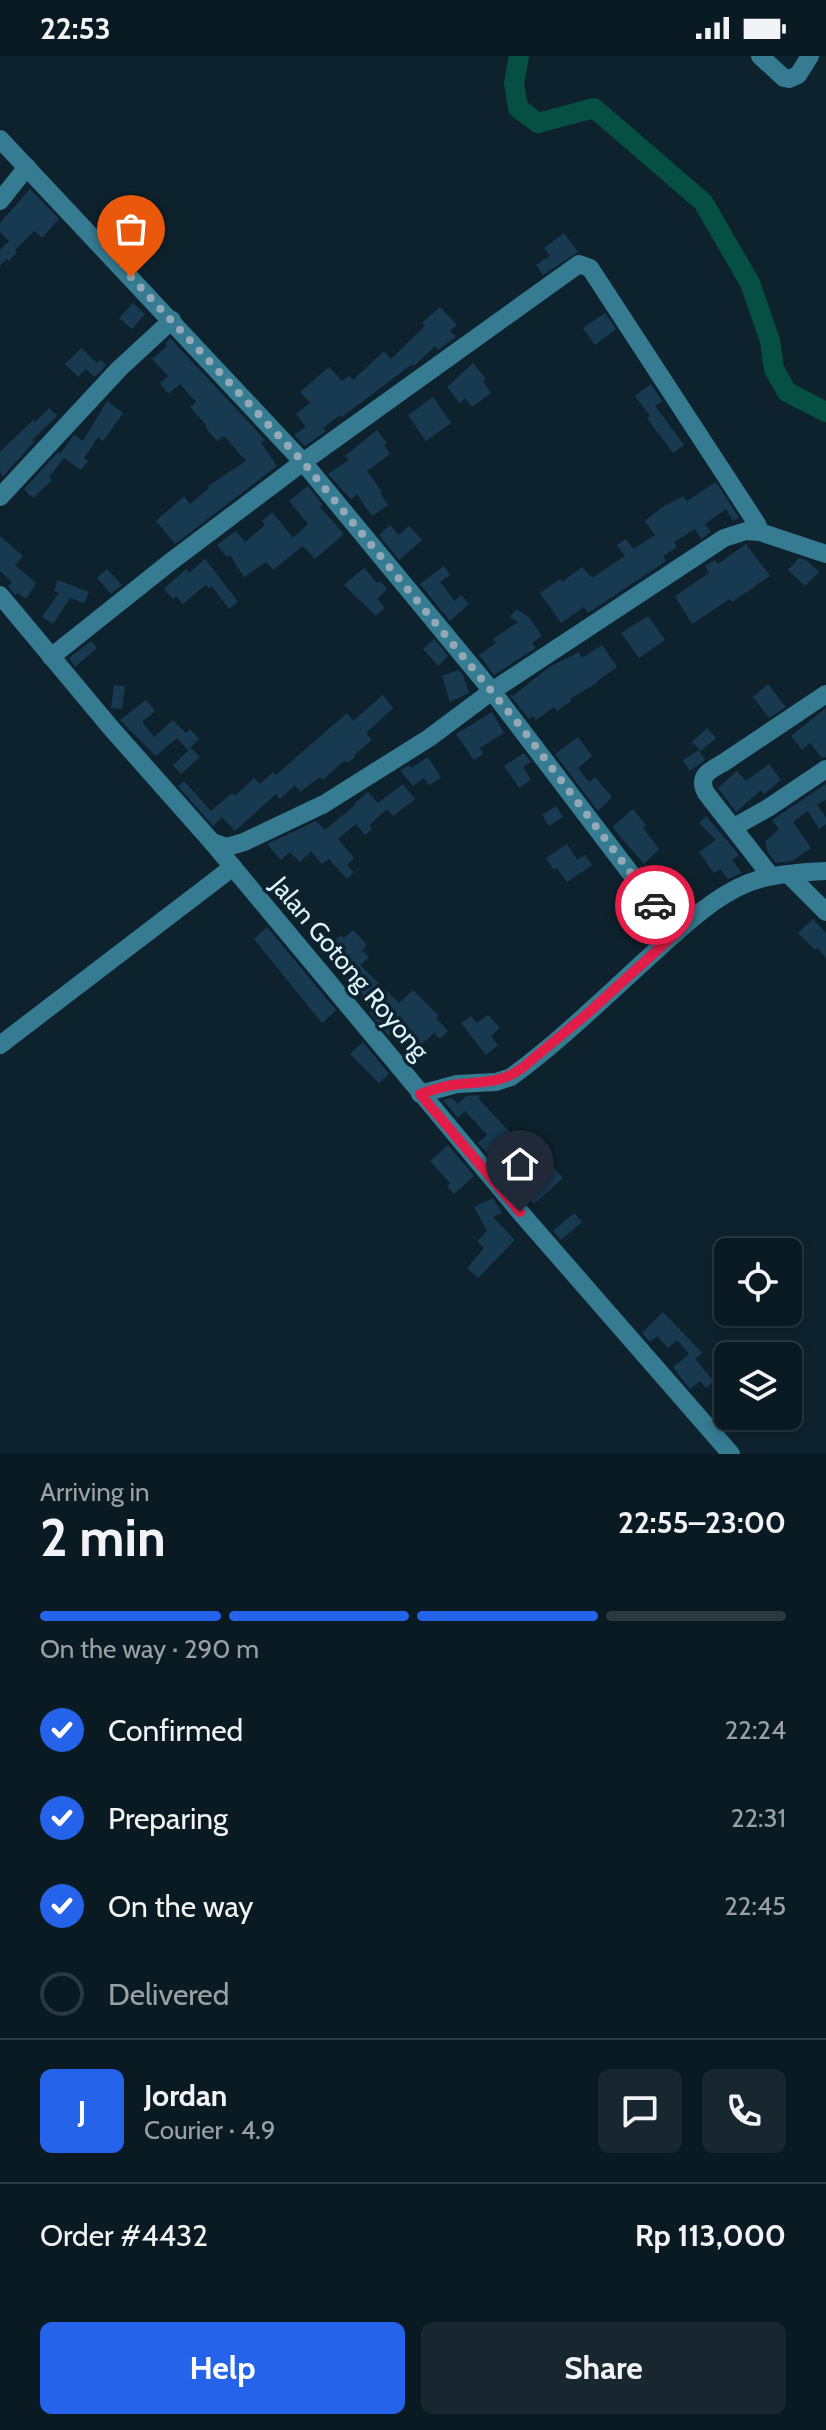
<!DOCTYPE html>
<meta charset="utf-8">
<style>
:root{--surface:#0a1a22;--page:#18272f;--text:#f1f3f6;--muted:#99a1a5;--line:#2a3840;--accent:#2563eb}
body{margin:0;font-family:Cabin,sans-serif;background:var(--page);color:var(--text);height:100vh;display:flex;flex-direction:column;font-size:30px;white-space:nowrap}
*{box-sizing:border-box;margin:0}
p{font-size:26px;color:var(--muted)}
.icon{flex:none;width:44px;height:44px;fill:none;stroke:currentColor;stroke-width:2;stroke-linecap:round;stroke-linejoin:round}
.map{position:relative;height:1398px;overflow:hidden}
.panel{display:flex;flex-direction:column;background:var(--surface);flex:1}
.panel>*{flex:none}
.tools{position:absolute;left:714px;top:1182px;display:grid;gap:16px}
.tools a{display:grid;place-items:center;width:88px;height:88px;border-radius:12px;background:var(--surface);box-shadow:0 4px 12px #0003,0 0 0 2px var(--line);font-size:40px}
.pin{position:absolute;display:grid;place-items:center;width:68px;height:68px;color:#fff;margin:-82px -34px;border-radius:50% 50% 50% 0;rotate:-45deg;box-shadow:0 0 8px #0007}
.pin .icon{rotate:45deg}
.courier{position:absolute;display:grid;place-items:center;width:80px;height:80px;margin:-40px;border:6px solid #e11d48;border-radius:50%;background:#fff;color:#222;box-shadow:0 2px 10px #0007}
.summary em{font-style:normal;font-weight:700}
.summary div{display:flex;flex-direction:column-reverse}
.summary{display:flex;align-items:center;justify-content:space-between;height:136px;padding:0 40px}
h1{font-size:52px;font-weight:700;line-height:60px}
.bar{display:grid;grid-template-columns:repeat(4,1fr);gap:12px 8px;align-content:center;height:96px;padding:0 40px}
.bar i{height:10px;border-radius:6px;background:var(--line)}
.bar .current{background:var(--accent)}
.bar p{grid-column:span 4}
.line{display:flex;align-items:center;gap:20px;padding:0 40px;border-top:2px solid var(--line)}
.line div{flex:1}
.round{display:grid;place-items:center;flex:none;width:84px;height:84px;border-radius:12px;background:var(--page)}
ol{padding:0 40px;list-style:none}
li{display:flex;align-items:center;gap:24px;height:88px}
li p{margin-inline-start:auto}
li .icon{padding:8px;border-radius:50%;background:var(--accent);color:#fff;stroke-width:4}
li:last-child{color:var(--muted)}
li i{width:44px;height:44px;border:4px solid var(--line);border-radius:50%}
.primary-button{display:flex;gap:16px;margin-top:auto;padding:16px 40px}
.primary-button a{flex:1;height:92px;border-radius:12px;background:var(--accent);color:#fff;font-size:32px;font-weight:700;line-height:92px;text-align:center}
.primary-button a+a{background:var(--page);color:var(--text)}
.status{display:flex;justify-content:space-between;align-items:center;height:56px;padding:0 40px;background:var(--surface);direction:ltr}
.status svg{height:22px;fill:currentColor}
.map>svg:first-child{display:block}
</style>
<div class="status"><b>22:53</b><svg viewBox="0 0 49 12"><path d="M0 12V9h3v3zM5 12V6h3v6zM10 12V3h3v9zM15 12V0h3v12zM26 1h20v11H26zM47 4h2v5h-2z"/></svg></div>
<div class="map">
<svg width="826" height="1398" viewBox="0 0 826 1398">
<rect width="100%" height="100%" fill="#0e222d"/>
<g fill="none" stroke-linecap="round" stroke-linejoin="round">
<path stroke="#055043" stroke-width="20" d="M519 0 514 27 518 52 538 67 594 52 703 146 750 227 770 285 774 313 787 336 826 356"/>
</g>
<g fill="#183a50">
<path d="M30 133 59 163 42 182 34 175 15 194 17 196 9 205 6 203 0 210V194L9 185 0 176V167Z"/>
<path d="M564 177 578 196 543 219 536 209 550 200 544 192Z"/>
<path d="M133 247 145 258 132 273 119 262Z"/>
<path d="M440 251 457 269 450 275 456 281 438 294 435 290 414 310 412 308 342 361 340 359 323 372 326 375 305 390 294 379 306 371 296 358 310 347 300 336 329 311 342 325 349 320 353 324 384 295 391 303 425 270 422 267Z"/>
<path d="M605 257 616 273 595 289 583 272Z"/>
<path d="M170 282 265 384 261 387 277 410 175 488 156 465 184 440 190 448 209 432 208 430 246 405 224 380 217 385 205 371 207 370 190 351 196 346 180 328 168 338 160 327 168 320 152 303 167 290 165 288Z"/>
<path d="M81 292 97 307 101 304 106 309 95 321 86 313 78 321 65 308Z"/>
<path d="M473 307 486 323 483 326 491 337 472 351 465 342 460 347 447 331Z"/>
<path d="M651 328 662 345 655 350 684 389 673 397 647 362 650 360 635 340Z"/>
<path d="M433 341 451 367 426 385 408 359Z"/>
<path d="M107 345 123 357 103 385 98 381 84 402 88 405 81 414 64 402 49 421 52 424 33 442 24 433 58 396 60 398 74 379 83 385Z"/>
<path d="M49 352 57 360 32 384 34 386 3 420 0 416V396L33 364 35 366Z"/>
<path d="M377 374 387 387 384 389 390 398 367 415 382 436 380 437 388 449 372 460 357 438 351 443 328 418 349 404 345 400Z"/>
<path d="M716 426 739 462 733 465 726 453 705 468 711 476 701 483 695 473 674 486 677 491 663 500 666 505 588 557 584 551 561 567 540 537 560 523 562 526 582 511 592 522 625 500 617 489 626 483 633 493 655 479 645 465 661 452 683 440 687 445Z"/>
<path d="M308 430 323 449 320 451 344 478 315 503 303 490 273 514 266 506 244 521 230 499 227 501 217 489 236 475 245 486 265 469 262 465 272 456 293 482 308 468 289 445Z"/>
<path d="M390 469 399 479 409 470 422 484 399 504 379 479Z"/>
<path d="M0 480 23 500 15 509 36 527 26 543 17 537 15 539 8 530 12 526 0 515Z"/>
<path d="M746 488 770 520 732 546 730 543 692 568 675 540 709 517 705 510 715 504 718 508Z"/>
<path d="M799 502 806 504 819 516 805 530 788 514Z"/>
<path d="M205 503 238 546 229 553 212 530 209 532 205 529 183 548 176 540 173 543 164 533 186 513 189 517Z"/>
<path d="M444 510 450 519 440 526 455 545 461 539 469 548 450 565 420 528Z"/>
<path d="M364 512 377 527 380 525 387 533 377 543 385 552 376 560 344 529Z"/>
<path d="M107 513 122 529 111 538 97 522Z"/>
<path d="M58 524 89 536 84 547 70 542 53 568 42 561 59 537 54 535Z"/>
<path d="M516 553 529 561 542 580 532 587 536 592 494 619 479 599 496 587 493 583 518 566 510 561Z"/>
<path d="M648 560 665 584 639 602 621 577Z"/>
<path d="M434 583 448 600 438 610 423 593Z"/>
<path d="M91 585 97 592 75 611 69 602Z"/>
<path d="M602 589 617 611 596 626 597 627 570 643 571 645 557 655 554 651 536 664 533 660 529 663 509 638 513 640 549 611 579 596 582 602Z"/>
<path d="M459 614 463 619 469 637 450 646 442 620Z"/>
<path d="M768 628 786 651 769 662 753 641Z"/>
<path d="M114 629 125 630 122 653 111 652Z"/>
<path d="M383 639 393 652 366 677 372 684 354 699 355 701 347 707 345 704 323 724 320 721 300 736 295 729 280 743 276 738 235 775 222 761 213 770 178 730 184 725 211 755 232 737 235 740 254 722 260 728 273 716 276 719 347 657 353 665Z"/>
<path d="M146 644 155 655 142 666 154 681 173 664 186 677 190 673 199 683 188 694 177 682 156 700 120 664Z"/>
<path d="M826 652V701L822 702 810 687 802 694 791 680Z"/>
<path d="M492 656 504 677 480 692 483 698 474 704 456 678Z"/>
<path d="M707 672 716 682 701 695 692 686Z"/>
<path d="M578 681 592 700 578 712 589 726 595 721 612 741 598 755 555 698Z"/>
<path d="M191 692 200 701 181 718 173 709Z"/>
<path d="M699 694 705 704 690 715 683 704Z"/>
<path d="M524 697 531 706 523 711 531 724 519 732 504 710Z"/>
<path d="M428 701 441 722 429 729 424 722 413 730 400 714 409 709 411 712Z"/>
<path d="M769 708 781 724 764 738 761 734 736 756 718 732 737 715 746 725Z"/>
<path d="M403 728 415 743 393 760 387 753 369 769 372 773 365 779 356 768 338 783 354 802 347 809 354 816 347 823 329 803 322 808 311 795 300 806 290 796 281 804 267 788 316 765 325 774 355 749 354 748 368 736 378 747Z"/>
<path d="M826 728V744L817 748 826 762V768L819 773 808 755 793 766 811 792 792 805 776 807 768 797 765 786 779 773 772 764Z"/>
<path d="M556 750 563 761 549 770 542 759Z"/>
<path d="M633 753 646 769 643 772 659 793 644 808 612 771Z"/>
<path d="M706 760 739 799 732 804 742 817 728 823 720 813 714 817 699 796 716 784 699 767Z"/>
<path d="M567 788 577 804 585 799 592 809 567 826 557 812 554 814 546 802Z"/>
<path d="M813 863 826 877V902L818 892 815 894 798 877Z"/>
<path d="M267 871 336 954 322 967 254 883Z"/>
<path d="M353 874 367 889 362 894 369 901 360 909 399 947 413 934 439 960 436 962 448 975 440 983 434 977 416 993 397 972 389 980 369 956 371 954 360 942 363 939 341 917 344 915 324 895 341 879 344 882Z"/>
<path d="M488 959 500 972 491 980 498 989 486 999 461 967 471 960 476 967Z"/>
<path d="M363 986 389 1018 379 1027 350 998Z"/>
<path d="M478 1039 480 1041 478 1042 519 1086 526 1080 538 1094 530 1101 545 1117 552 1110 563 1122 534 1148 524 1137 528 1133 513 1117 508 1121 478 1087 487 1079 465 1055 458 1062 443 1044 452 1042 458 1048 466 1040Z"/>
<path d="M448 1089 474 1120 454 1138 447 1130 450 1127 430 1105Z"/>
<path d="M493 1142 502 1157 493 1161 515 1184 478 1222 467 1212 484 1192 477 1185 487 1175 474 1151Z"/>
<path d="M574 1157 582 1166 561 1184 553 1175Z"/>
<path d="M663 1256 702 1297 695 1303 714 1325 706 1332 700 1325 690 1333 673 1311 689 1298 677 1284 668 1292 657 1280 650 1286 642 1277Z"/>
</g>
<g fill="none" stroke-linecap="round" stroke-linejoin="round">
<g stroke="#357b91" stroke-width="18">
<path d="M760 0 784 22 789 23 798 19 810 0"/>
<path d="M0 83 303 406 492 635 676 877"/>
<path d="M0 145 27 111"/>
<path d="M0 441 119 313 172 264"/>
<path d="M0 539 111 672 212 786 520 1156 731 1398"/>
<path d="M51 601 169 507 303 406 579 208 590 212 757 468 760 476"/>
<path d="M734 771 768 752 826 713"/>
<path d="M212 786 227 791 244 786 324 748 429 682 492 635 724 482 746 475 760 476 826 498"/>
<path d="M770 819 706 737C697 720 710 714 723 707L826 638"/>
<path d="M789 819 826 856"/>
<path d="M0 989 233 811"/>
<path d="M420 1038 457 1028 496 1026 511 1021C560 985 605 941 650 900 679 874 711 842 748 827 770 818 802 816 826 815"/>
</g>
</g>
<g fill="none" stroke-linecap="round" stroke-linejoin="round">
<path stroke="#93aab6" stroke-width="8" stroke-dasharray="0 14.4" d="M131 221 303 406 521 671 655 849"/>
<path stroke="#e11d48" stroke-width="10" d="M520 1156 420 1038C433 1034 446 1029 459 1028 483 1026 502 1027 522 1012L588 957 676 877 655 849"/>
</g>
<g text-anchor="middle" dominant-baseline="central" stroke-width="7" stroke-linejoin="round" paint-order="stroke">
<g font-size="26" fill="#dbf4ff" stroke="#0e222d">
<text transform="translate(350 912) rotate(50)">Jalan Gotong Royong</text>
</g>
</g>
</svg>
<div class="tools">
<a><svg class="icon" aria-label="locate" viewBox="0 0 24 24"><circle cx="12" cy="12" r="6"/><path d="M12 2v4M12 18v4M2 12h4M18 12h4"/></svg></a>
<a><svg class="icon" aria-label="layers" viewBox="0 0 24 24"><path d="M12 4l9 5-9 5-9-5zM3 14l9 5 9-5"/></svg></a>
</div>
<div class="pin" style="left:131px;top:221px;background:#ea580c"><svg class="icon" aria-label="bag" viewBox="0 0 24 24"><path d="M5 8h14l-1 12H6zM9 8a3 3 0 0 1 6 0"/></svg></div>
<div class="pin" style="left:520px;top:1156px;background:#1f2937"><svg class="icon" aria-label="home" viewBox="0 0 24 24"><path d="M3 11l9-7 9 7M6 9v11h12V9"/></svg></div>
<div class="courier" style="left:655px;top:849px"><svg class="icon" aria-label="car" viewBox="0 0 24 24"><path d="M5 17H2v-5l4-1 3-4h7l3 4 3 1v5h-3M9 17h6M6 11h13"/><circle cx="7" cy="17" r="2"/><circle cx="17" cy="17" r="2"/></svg></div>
</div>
<section class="panel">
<div class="summary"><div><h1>2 min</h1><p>Arriving in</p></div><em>22:55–23:00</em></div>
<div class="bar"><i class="current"></i><i class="current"></i><i class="current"></i><i></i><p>On the way · 290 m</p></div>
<ol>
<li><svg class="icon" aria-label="check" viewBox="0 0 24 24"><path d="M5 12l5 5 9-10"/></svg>Confirmed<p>22:24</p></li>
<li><svg class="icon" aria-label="check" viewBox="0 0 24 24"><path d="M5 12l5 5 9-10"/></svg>Preparing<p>22:31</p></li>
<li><svg class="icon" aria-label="check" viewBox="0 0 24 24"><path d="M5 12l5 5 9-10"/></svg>On the way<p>22:45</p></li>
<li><i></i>Delivered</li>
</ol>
<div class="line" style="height:144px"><b class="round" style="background:var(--accent);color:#fff">J</b><div><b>Jordan</b><p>Courier · 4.9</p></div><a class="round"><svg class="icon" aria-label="chat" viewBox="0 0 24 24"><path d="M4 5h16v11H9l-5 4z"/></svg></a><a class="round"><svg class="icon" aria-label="phone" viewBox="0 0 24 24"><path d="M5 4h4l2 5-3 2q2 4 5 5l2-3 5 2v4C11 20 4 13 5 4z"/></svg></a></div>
<div class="line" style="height:104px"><div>Order #4432</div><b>Rp 113,000</b></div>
<div class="primary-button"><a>Help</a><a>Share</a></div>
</section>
